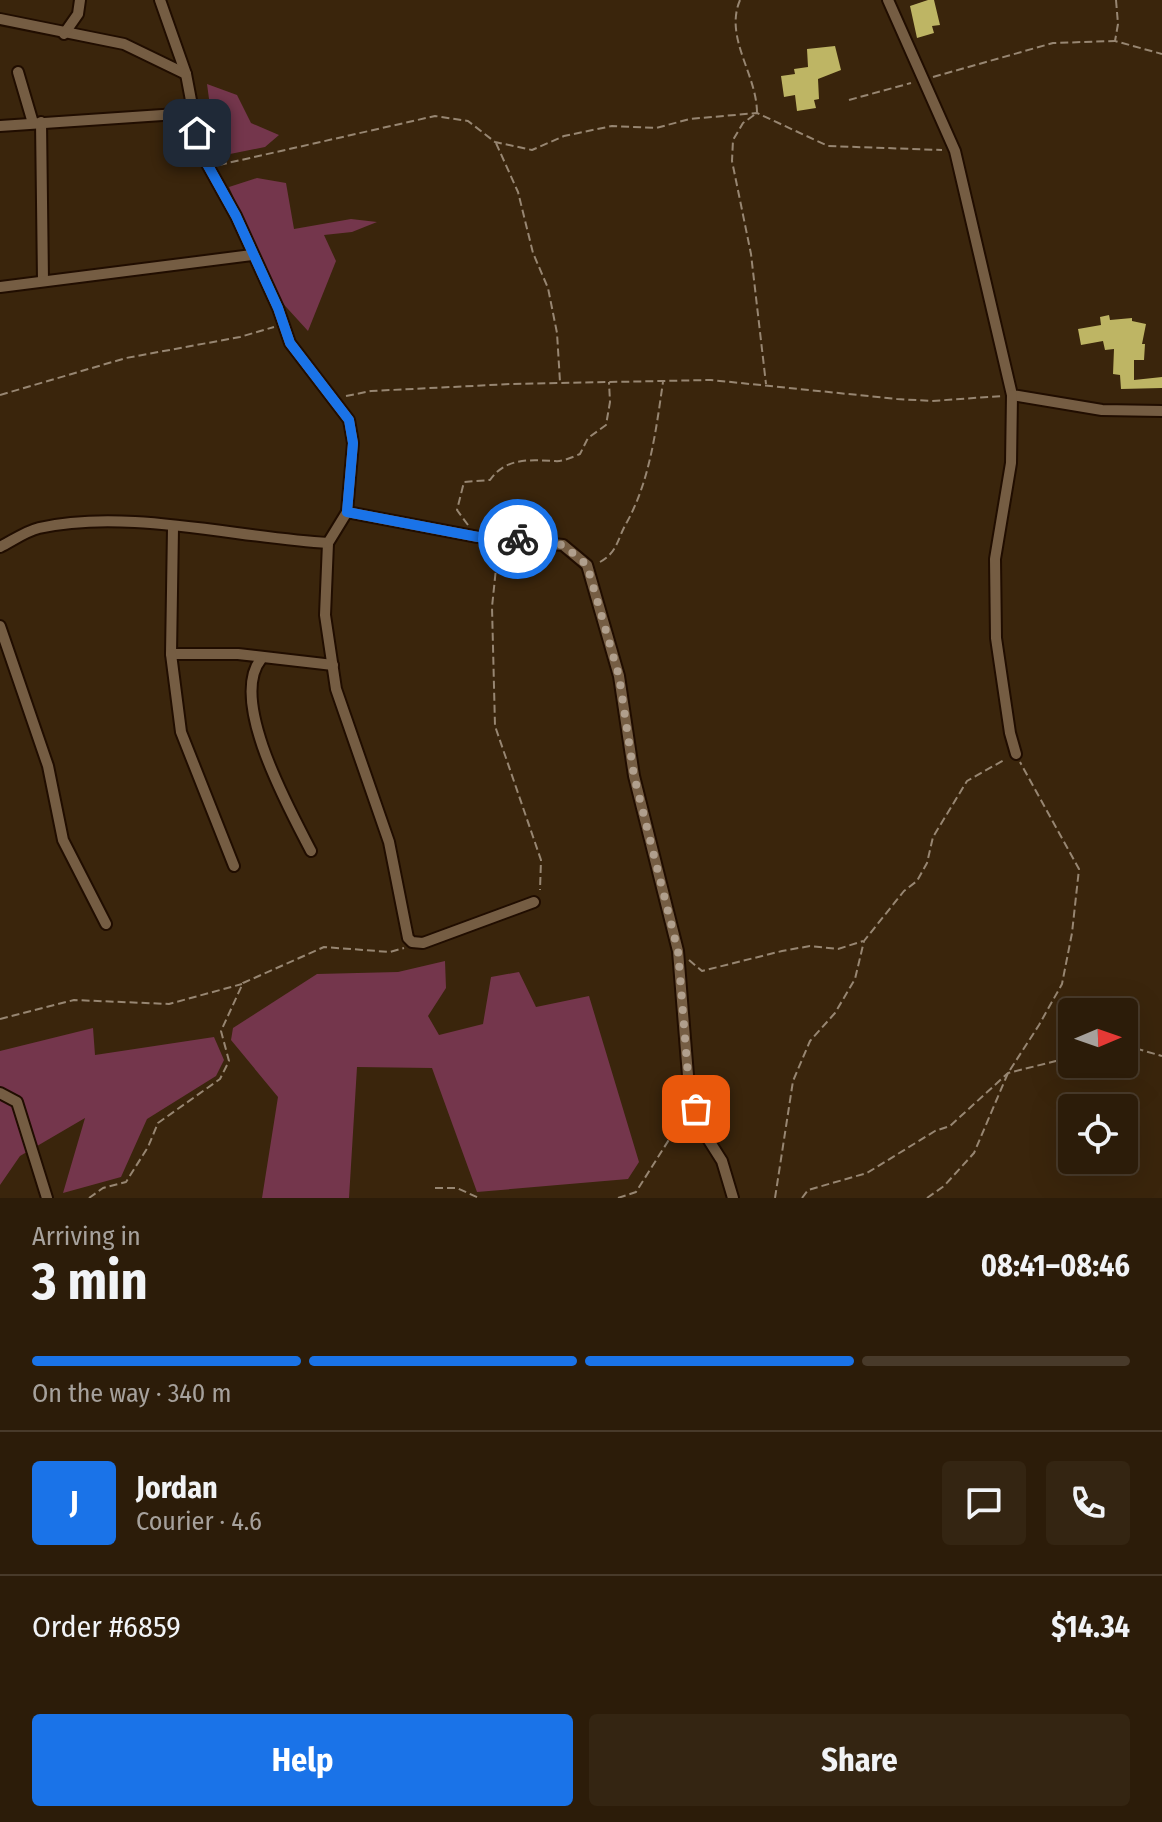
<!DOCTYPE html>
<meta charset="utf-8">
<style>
:root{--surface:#2c1c09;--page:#342512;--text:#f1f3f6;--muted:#a6a19c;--line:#483a2a;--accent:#1a73e8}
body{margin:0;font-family:"Fira Sans Condensed",sans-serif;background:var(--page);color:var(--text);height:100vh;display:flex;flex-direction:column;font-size:30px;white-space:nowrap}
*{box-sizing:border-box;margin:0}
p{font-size:26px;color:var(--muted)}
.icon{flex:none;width:44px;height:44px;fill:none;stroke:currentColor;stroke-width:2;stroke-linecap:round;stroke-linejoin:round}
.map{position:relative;height:1198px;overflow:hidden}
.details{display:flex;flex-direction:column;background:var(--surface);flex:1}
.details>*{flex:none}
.needle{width:52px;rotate:88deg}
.fabs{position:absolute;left:1058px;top:998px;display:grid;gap:16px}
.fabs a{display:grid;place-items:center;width:80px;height:80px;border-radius:8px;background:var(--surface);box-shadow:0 8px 32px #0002,0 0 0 2px var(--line);font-size:40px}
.pin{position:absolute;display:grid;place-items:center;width:68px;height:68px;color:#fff;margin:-34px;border-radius:16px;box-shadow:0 4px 12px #0006}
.courier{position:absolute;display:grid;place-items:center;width:80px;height:80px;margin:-40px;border:6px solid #1a73e8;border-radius:50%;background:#fff;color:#222;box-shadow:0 2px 10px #0007}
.summary em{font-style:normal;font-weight:700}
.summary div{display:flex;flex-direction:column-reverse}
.summary{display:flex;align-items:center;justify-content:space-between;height:136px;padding:0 32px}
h1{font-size:52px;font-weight:700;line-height:60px}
.bar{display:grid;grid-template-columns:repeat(4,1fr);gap:12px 8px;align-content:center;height:96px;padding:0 32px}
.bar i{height:10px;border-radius:6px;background:var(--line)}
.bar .current{background:var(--accent)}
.bar p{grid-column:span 4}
.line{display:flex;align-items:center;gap:20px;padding:0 32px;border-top:2px solid var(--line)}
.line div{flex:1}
.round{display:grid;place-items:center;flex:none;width:84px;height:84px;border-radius:8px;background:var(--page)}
.button{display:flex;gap:16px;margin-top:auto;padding:16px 32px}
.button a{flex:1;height:92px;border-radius:8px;background:var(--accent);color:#fff;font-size:32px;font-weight:700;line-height:92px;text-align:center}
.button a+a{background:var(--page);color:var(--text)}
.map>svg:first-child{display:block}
</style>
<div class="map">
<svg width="1162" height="1198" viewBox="0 0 1162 1198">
<rect width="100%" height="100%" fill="#3a250c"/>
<g fill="#74364c">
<path d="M207 84 237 95 251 123 279 135 265 147 230 154 214 136Z"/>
<path d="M257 178 286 183 294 229 351 219 377 222 352 232 324 235 336 261 308 331 277 297 229 187Z"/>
<path d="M445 961 446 988 428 1016 439 1035 483 1024 491 977 519 972 536 1007 589 996 639 1162 628 1179 477 1192 432 1068 357 1067 349 1198H262L278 1097 231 1040 233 1028 317 974 398 972Z"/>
<path d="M93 1028 95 1055 214 1037 224 1060 216 1076 147 1119 121 1177 63 1193 85 1118 20 1156 0 1185V1051Z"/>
</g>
<g fill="#beb564">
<path d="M928 0H934L940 25 932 26 934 33 917 38 910 6Z"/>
<path d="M835 46 841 70 818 79 819 99 814 100 816 108 797 111 795 95 784 97 781 76 795 74 794 69 808 67 807 49Z"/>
<path d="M1109 315 1110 320 1132 318V321L1146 324 1142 344H1145L1144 360H1134V380L1162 377V388L1121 389 1120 375 1113 374 1114 349 1105 350 1103 341 1081 345 1078 329 1101 325 1100 317Z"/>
</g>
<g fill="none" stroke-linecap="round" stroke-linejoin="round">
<defs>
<g id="street">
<path d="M160 0 186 74 201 153 236 216 278 308 290 343 349 420 353 443 347 512 478 537 563 545 587 565 619 676 634 776 678 951 689 1088 703 1131 722 1161 733 1198"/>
<path d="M888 0 955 151 1012 395 1102 410 1162 411"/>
<path d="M0 19 124 44 186 74"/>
<path d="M64 34 78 14 80 0"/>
<path d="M18 72 33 123"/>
<path d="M41 122 43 281"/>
<path d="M0 126 192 113"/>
<path d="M0 287 252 255"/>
<path d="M1012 395 1011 463 995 559 996 638 1010 733 1016 754"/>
<path d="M347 512 328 543 325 615 336 689 389 842 408 938 412 942 423 943 534 902"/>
<path d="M173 528 171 654H238L333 665"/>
<path d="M0 547C12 541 26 531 39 528 127 508 238 538 328 543"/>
<path d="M0 626 48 766 63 840 106 924"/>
<path d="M171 654 181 732 234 866"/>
<path d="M261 659C228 700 290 810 311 851"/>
<path d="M0 1093 17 1102 47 1198"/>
</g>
</defs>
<use href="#street" stroke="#200d00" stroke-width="14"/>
<g stroke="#978672" stroke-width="2" stroke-dasharray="8 4" stroke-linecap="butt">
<path d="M740 0C724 38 757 74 757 113L743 123 733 140 732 161 751 254 766 384"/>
<path d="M1116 0 1118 24 1115 41 1162 54"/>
<path d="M933 77 1053 43 1115 41"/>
<path d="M849 100 911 83"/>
<path d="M496 143 518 192 533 253 548 288 557 333 560 382"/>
<path d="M219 165 435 116 468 121 495 142 532 150 564 136 612 126 656 128 690 119 757 113 828 146 942 150"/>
<path d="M0 395 126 358 240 337 274 327"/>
<path d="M346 396 371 391 511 384 711 380 897 399 932 401 1002 396"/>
<path d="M468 525 457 510 464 482 490 480C506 457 530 460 555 461 562 462 573 457 580 454L588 438 606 425 610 402 609 382"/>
<path d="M498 549 492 607 495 726 541 860 540 890"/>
<path d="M600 562C618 552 617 539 627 522 650 480 656 430 663 382"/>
<path d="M689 960 702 971 782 951 810 946 838 949 863 941"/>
<path d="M0 1019 74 1000 169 1004 242 984"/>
<path d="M1124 1045 1162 1056"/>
<path d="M435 1188H457L479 1198"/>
<path d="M89 1198 103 1188 126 1182 148 1147 158 1123 220 1079 229 1061 221 1031 243 983 324 947 390 952 404 948"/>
<path d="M618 1198 636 1192 677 1127 683 1109"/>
<path d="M775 1198 793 1081 810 1041 835 1013 855 979 864 941 904 891 917 881 927 863 933 837 967 781 1004 760"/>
<path d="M802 1198 808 1190 867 1173 935 1131 950 1126 1008 1073 1072 1057"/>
<path d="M927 1198 944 1186 974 1153 1008 1073 1039 1025 1062 984 1072 933 1079 869 1020 762"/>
</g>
<use href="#street" stroke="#755d43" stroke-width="10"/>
</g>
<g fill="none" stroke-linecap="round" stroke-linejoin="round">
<path stroke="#b09f8d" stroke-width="8" stroke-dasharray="0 14.4" d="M518 539 563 545 587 565 619 676 634 776 678 951 689 1088 696 1109"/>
<path stroke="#1a73e8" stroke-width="10" d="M197 133 201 153 236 216 278 308 290 343 349 420 353 443 347 512 478 537 518 539"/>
</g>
</svg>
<div class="fabs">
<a><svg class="needle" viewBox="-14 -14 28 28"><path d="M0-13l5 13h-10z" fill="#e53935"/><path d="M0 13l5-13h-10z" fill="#a6a19c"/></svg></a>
<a><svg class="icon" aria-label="locate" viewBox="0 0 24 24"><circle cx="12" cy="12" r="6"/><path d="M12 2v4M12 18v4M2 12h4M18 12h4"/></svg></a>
</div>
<div class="pin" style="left:696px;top:1109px;background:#ea580c"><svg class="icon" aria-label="bag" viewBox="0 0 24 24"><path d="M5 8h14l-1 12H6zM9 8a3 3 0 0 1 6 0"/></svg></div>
<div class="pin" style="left:197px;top:133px;background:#1f2937"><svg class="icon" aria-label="home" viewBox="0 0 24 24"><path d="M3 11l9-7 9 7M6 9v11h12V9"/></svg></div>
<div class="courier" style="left:518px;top:539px"><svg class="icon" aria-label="bike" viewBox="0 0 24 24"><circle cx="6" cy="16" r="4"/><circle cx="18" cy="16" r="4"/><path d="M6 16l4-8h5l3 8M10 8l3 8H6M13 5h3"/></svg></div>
</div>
<section class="details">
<div class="summary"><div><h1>3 min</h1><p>Arriving in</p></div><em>08:41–08:46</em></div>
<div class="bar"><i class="current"></i><i class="current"></i><i class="current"></i><i></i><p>On the way · 340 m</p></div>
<div class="line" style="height:144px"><b class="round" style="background:var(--accent);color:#fff">J</b><div><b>Jordan</b><p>Courier · 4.6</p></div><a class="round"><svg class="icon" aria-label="chat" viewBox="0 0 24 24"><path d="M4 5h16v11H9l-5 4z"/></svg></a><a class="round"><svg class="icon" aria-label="phone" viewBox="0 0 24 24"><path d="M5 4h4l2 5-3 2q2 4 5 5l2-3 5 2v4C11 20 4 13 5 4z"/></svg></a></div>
<div class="line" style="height:104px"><div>Order #6859</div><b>$14.34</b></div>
<div class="button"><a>Help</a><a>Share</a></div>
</section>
